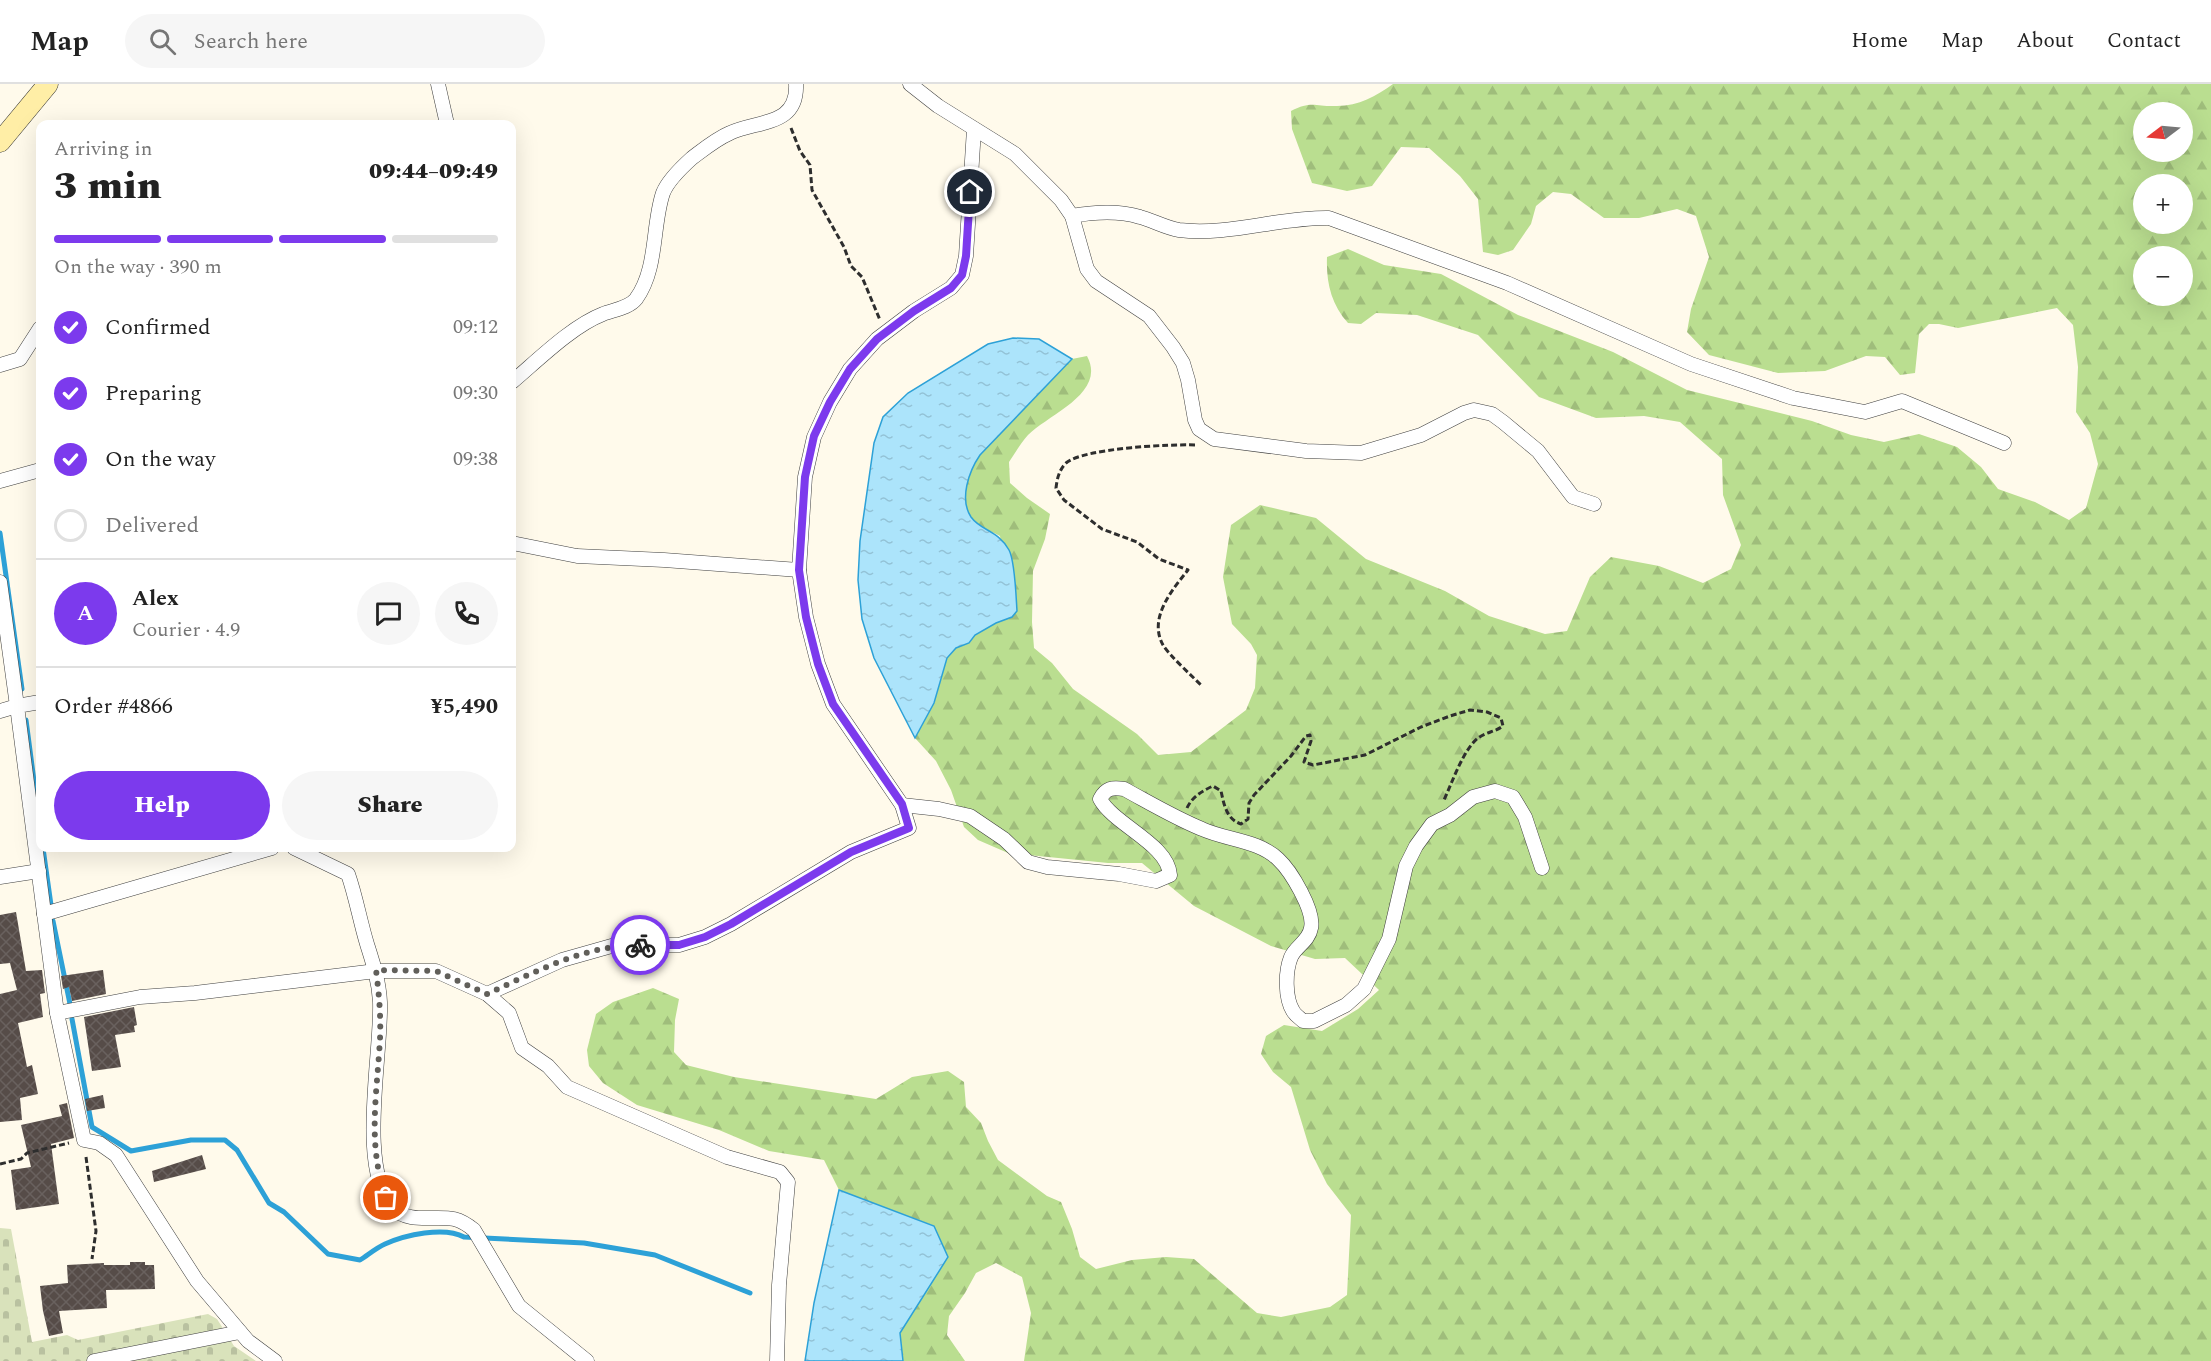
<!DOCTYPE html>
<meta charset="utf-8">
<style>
:root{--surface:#fff;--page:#f6f6f6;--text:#222;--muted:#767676;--line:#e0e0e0;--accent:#7c3aed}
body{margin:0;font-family:Spectral,serif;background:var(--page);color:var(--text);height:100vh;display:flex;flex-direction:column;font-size:22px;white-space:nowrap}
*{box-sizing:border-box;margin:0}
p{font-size:20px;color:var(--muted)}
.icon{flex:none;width:33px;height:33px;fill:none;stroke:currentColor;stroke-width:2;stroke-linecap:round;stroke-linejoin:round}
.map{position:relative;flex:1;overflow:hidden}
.side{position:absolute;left:36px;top:36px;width:480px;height:732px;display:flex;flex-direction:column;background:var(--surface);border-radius:12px;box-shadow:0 6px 24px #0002}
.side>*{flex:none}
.needle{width:39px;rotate:254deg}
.buttons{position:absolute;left:2133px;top:18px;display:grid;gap:12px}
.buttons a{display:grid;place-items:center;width:60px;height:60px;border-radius:50%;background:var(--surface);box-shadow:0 6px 24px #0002;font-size:30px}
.pin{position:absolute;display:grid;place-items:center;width:51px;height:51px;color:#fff;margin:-26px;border:3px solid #fff;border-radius:50%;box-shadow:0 2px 6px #0007}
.courier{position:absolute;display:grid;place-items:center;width:60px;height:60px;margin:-30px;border:4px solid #7c3aed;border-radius:50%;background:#fff;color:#222;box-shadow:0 2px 8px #0007}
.headline em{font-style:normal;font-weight:800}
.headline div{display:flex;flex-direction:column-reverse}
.headline{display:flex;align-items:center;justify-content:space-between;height:102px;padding:0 18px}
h1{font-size:39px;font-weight:800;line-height:45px}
.bar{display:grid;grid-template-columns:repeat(4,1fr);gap:9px 6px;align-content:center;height:72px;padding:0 18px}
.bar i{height:8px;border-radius:4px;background:var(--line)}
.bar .current{background:var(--accent)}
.bar p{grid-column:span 4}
.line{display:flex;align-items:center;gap:15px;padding:0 18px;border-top:2px solid var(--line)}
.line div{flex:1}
.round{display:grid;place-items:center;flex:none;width:63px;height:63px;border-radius:32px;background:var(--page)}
ol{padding:0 18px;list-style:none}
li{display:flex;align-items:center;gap:18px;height:66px}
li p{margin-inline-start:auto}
li .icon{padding:6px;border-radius:50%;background:var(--accent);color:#fff;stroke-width:4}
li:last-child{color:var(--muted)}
li i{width:33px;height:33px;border:3px solid var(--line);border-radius:50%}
.action{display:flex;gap:12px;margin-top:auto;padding:12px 18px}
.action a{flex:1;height:69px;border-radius:36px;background:var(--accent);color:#fff;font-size:24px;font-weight:800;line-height:69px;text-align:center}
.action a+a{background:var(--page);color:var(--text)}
header{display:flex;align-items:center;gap:36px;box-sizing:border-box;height:84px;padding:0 30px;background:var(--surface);border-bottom:2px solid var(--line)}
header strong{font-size:28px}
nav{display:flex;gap:33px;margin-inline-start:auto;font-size:21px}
.search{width:420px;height:54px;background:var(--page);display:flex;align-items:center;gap:15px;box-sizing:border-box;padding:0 21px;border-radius:33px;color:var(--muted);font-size:22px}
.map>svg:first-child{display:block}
</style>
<header>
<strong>Map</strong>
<div class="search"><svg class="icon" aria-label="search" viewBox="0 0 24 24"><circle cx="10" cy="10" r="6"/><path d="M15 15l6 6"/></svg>Search here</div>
<nav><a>Home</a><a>Map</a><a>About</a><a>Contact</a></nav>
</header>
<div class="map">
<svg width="2211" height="1277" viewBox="0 0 2211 1277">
<defs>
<pattern id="forest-firs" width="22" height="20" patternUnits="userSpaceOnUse" patternTransform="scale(1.5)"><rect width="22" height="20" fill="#bade90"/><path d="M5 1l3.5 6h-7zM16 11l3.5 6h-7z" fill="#9fbd7b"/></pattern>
<pattern id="cemetery-stones" width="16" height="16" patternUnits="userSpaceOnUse" patternTransform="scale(1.5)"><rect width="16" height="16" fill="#d9e2bb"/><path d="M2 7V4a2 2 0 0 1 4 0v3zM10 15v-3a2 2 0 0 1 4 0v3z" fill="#b9c1a0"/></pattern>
<pattern id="water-ripples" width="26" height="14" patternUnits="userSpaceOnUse" patternTransform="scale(1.5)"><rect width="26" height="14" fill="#ace4fb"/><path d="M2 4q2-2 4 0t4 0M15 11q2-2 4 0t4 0" fill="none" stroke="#93c2d6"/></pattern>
<pattern id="building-cross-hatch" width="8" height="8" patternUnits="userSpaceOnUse" patternTransform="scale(1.5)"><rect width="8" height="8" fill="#564c48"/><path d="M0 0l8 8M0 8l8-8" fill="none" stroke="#69615e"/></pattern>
</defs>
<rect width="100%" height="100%" fill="#fffaeb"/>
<path fill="url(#forest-firs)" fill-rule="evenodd" d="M1393 0H2211V1277H1024L1031 1229 1022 1193 996 1179 976 1189 965 1209 949 1232 947 1251 965 1277H903L900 1249 922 1213 934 1142 839 1106 824 1076 769 1067 719 1046 637 1021 603 999 589 982 587 966 596 930 613 918 653 904 679 915 675 936 674 968 686 981 734 993 876 1015 912 993 948 987 964 998 966 1023 981 1039 988 1057 998 1076 1047 1112 1061 1118 1072 1145 1080 1173 1096 1185 1132 1176 1166 1173 1194 1175 1257 1229 1281 1233 1330 1223 1347 1211 1351 1131 1327 1100 1310 1066 1291 1003 1273 988 1261 970 1266 952 1284 941 1322 947 1358 925 1379 906 1345 874 1315 875 1271 862 1194 822 1142 779H1108L1008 769 978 756 964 743 951 706 936 677 915 654 934 619 947 574 956 564 969 559 975 551 996 539 1012 533 1000 452C990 447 979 442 972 434 958 416 969 387 980 371L1072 275 1087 272C1107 309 1049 330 1028 351 1021 359 1015 369 1009 378L1010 399 1027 414 1050 430 1045 455 1033 487 1032 538 1034 564 1052 579 1073 605 1137 650 1158 671 1191 668 1246 626 1255 604 1257 571 1251 560 1232 540 1223 493 1231 441 1260 421 1316 434 1366 475 1445 507 1489 532 1545 550 1567 547 1590 493 1611 473 1659 482 1703 499 1731 485 1741 461 1723 411 1722 375 1680 338 1644 332 1596 334 1539 313 1478 251 1417 231 1376 229 1361 240 1348 239C1331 220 1326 198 1327 173L1348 165 1384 181 1441 190 1518 231 1613 268 1687 306 1812 337 1851 351 1884 358 1919 350 1957 363 1981 383 1998 405 2035 418 2069 436 2086 424 2098 380 2090 349 2076 328 2078 283 2073 241 2057 224 1958 244 1939 240H1929L1919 250 1915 289 1900 291 1885 273 1866 272 1825 287 1778 289 1709 271 1687 248 1691 225 1709 173 1696 132 1677 125 1639 134H1604L1571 110 1553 108 1536 122 1531 140 1513 166 1498 171 1483 168 1478 115 1460 92 1429 64 1401 63 1372 102 1347 107 1312 99 1292 45 1291 27C1312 16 1316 23 1337 22 1359 22 1376 12 1393 0ZM2144 28H2182V68H2144ZM2144 100H2182V140H2144ZM2144 172H2182V212H2144Z"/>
<path fill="url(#cemetery-stones)" d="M0 1144 11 1145 32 1258 67 1251 78 1256 208 1230 217 1235 234 1262 256 1277H0Z"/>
<g fill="url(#water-ripples)" stroke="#2da1d7" stroke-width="1.5">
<path d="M1013 254 1039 255 1072 275 980 371C969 387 959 415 971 433 981 447 998 446 1009 466 1015 477 1016 512 1017 527L1012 533 996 539 975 551 969 559 956 564 947 574 934 619 915 654 874 574 862 535 858 496 860 457 874 359 883 333 908 309 988 260Z"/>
<path d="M839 1106 934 1142 948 1173 900 1249 903 1277H805L814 1219Z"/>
</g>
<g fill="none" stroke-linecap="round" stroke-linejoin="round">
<g stroke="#2da1d7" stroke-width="5">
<path d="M0 449 22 605"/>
<path d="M26 636 40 743"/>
<path d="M43 764 51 821"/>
<path d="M53 837 70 920"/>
<path d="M72 935 92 1043 131 1067 191 1056H225L237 1066 269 1119 284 1128 328 1170 360 1176C368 1171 376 1164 385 1160 405 1151 444 1142 464 1153L584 1159 655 1171 750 1209"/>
</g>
</g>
<g fill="url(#building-cross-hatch)">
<path d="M16 828 26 887 42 886 45 909 40 910 43 933 18 939 27 983 32 981 38 1010 20 1014 22 1036 0 1038V910L17 906 10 879 0 880V831Z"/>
<path d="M103 886 106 910 72 917 69 903 63 905 61 892Z"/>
<path d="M134 923 137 941 134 942 135 948 115 951 121 983 92 987 84 933Z"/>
<path d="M103 1011 105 1024 87 1027 85 1015Z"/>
<path d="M67 1019 74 1054 51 1060 59 1120 16 1126 11 1086 31 1083 21 1041 62 1032 59 1021Z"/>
<path d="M202 1071 206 1085 154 1098 152 1087Z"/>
<path d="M130 1178H145V1181H154L155 1205 106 1206 107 1224 59 1227 63 1249 49 1252 43 1227 40 1202 68 1199 67 1181 104 1179V1181H130Z"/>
</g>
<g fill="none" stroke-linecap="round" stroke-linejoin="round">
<defs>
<g id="minor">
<path d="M438 0 447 40"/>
<path d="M910 0 938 22 1015 70 1061 116 1072 132 1087 185 1096 197 1149 232 1173 263 1183 279 1188 296 1195 336 1199 345 1214 355 1306 367 1361 369 1421 351 1464 329 1474 326 1492 330 1503 338 1538 367 1573 413 1594 420"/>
<path d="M1072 132C1094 128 1117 126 1140 133 1152 136 1166 144 1179 146 1229 152 1279 133 1329 134L1507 199 1691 280 1793 314 1865 328 1902 317 2004 359"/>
<path d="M0 281 20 275 40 244"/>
<path d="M512 298C538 276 572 242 603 230 613 226 629 224 636 215 658 185 652 141 663 109 668 96 682 83 692 74 704 65 716 55 730 49 757 36 798 43 796 0"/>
<path d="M0 397 40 386"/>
<path d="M512 459 577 472 664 476 799 486"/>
<path d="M0 498 17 622 0 627"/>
<path d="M40 618 17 622 57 929 84 1056 99 1059 116 1071 197 1197 248 1257 275 1277"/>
<path d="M902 721 939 725 970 732 1004 755 1028 778 1047 783 1119 790 1156 797 1170 791C1168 760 1114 741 1100 715 1106 704 1112 703 1124 705 1150 719 1175 734 1202 745 1226 756 1258 756 1278 775 1291 787 1315 827 1311 844 1309 857 1296 862 1291 873 1285 888 1285 914 1293 927 1295 931 1300 934 1303 937H1314L1346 921 1364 905 1389 855 1406 782 1416 762 1432 740 1450 731 1473 713 1495 707 1513 713 1525 733 1542 784"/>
<path d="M294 764 348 790C356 813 360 837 367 860 373 879 379 897 380 918 382 970 357 1084 393 1124 408 1140 436 1131 454 1135 462 1137 468 1141 474 1146L519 1222 587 1277"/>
<path d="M0 793 39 787"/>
<path d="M44 830 272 764"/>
<path d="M487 910 562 876 615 861H679L705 853 731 840 851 768 909 744 902 721 833 620 818 580 806 533 799 486 805 393 814 353 830 318 850 285 877 255 914 227 951 204 962 191 966 172 974 45"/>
<path d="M57 929 140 913 195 909 376 887H436L487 910 509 929 522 964 548 982 567 1003 727 1073 780 1088 788 1098 779 1201 777 1277"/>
<path d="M94 1277 240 1248"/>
</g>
<path id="secondary" d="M0 58 48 0"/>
</defs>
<use href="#minor" stroke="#3f3f3f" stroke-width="15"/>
<use href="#secondary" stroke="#2e2e2e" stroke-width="21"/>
<g stroke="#2e2e2e" stroke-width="3" stroke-dasharray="6 3" stroke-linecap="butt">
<path d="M791 44 800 67 810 81 812 106 844 163 851 182 862 193 880 236"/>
<path d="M1195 361C1170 360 1084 364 1066 379 1059 386 1057 395 1056 404L1064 416 1102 445 1137 458 1159 475 1188 486C1172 506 1148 534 1163 561 1168 570 1193 593 1202 602"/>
<path d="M1187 724C1192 713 1202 707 1213 702L1221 707C1224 720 1226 735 1241 740L1248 735 1249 719 1254 711 1291 672 1306 652 1310 651 1311 657 1304 678 1313 681 1365 671 1421 643 1450 632 1470 626 1487 628 1501 634 1503 642C1495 648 1486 648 1478 654 1463 666 1452 699 1444 716"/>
<path d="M86 1073 96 1147 92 1175"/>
<path d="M0 1080 21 1075 27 1069 69 1059"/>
</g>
<use href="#minor" stroke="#fff" stroke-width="14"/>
<use href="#secondary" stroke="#ffeea6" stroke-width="20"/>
</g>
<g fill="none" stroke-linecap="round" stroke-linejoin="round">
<path stroke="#615f5a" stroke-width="6" stroke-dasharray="0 10.8" d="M386 1114C367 1060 377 1011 380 955 381 932 379 910 376 886L436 887 487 910C535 888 585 861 640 861"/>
<path stroke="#7c3aed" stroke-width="8" d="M640 861H679L705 853 731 840 851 768 909 744 902 720 833 620 818 580 806 533 799 486 805 393 814 352 830 318 850 285 877 255 914 227 951 204 962 191 966 172 970 108"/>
</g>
</svg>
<div class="buttons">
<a><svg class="needle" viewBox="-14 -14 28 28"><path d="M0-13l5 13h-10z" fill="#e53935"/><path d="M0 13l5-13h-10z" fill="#767676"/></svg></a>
<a>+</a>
<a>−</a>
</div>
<div class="pin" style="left:386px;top:1114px;background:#ea580c"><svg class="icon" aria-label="bag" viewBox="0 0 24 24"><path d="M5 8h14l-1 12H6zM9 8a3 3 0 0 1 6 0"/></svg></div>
<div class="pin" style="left:970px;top:108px;background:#1f2937"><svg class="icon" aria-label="home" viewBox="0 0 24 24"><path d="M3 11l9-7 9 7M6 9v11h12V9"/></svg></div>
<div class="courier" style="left:640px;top:861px"><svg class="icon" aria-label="bike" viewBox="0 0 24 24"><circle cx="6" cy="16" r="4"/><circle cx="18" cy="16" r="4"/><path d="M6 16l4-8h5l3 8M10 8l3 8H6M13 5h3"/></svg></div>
<section class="side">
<div class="headline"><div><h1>3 min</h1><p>Arriving in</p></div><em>09:44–09:49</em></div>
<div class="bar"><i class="current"></i><i class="current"></i><i class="current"></i><i></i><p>On the way · 390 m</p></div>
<ol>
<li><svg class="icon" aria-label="check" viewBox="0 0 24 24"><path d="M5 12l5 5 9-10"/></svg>Confirmed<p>09:12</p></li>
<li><svg class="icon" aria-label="check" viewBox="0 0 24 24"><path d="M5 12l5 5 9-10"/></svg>Preparing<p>09:30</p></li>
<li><svg class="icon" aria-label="check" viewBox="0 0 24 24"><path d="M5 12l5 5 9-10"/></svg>On the way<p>09:38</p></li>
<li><i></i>Delivered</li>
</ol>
<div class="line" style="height:108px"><b class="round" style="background:var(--accent);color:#fff">A</b><div><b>Alex</b><p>Courier · 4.9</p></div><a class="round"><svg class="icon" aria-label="chat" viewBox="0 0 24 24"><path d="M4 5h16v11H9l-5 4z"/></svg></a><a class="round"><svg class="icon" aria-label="phone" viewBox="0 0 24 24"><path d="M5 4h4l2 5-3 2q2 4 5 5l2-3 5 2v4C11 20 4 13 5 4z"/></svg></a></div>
<div class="line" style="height:78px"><div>Order #4866</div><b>¥5,490</b></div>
<div class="action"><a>Help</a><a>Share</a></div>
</section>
</div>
